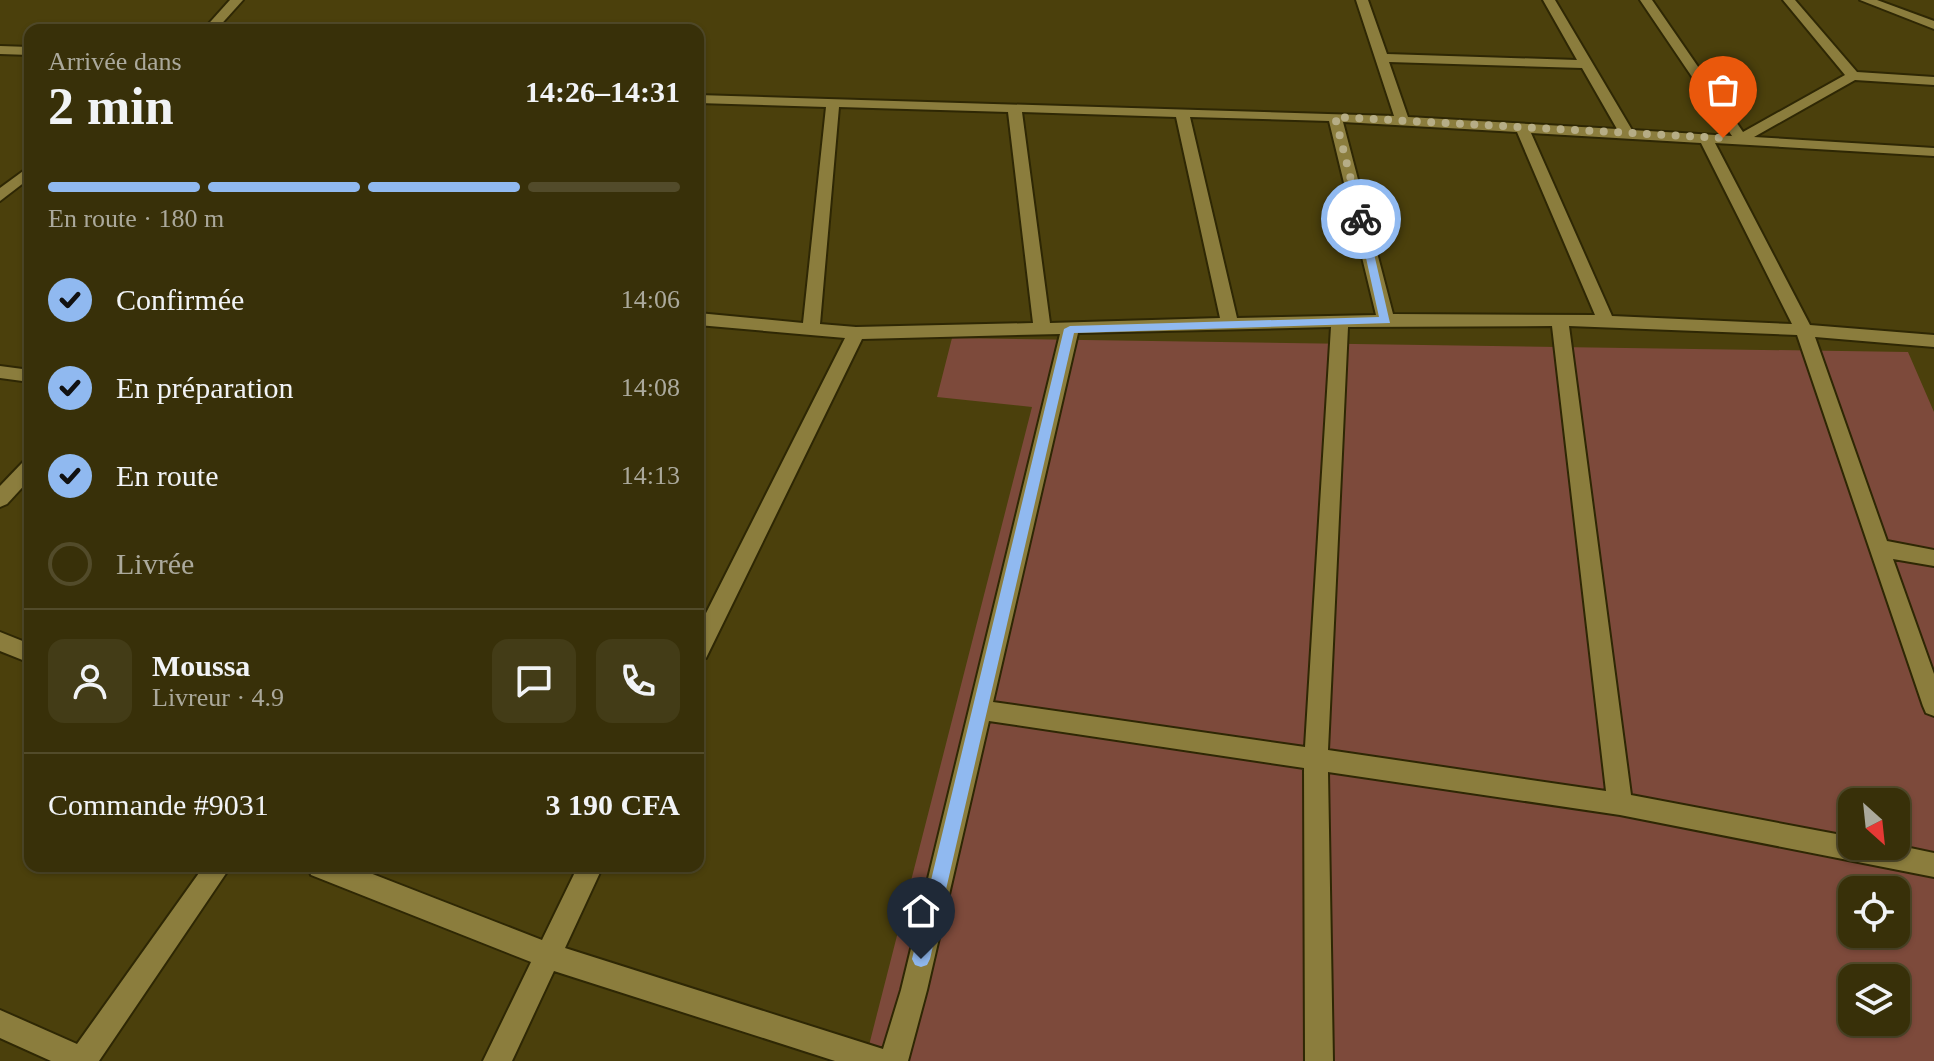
<!DOCTYPE html>
<html lang="fr">
<meta charset="utf-8">
<style>
:root{--surface:#383009;--page:#433c17;--text:#f1f3f6;--muted:#aba99c;--line:#524b2a;--accent:#90b9f0}
body{margin:0;font-family:"Times New Roman",serif;background:var(--page);color:var(--text);height:100vh;display:flex;flex-direction:column;font-size:30px;white-space:nowrap}
*{box-sizing:border-box;margin:0}
p{font-size:26px;color:var(--muted)}
.icon{flex:none;width:44px;height:44px;fill:none;stroke:currentColor;stroke-width:2;stroke-linecap:round;stroke-linejoin:round}
.map{position:relative;flex:1;overflow:hidden}
.sheet{position:absolute;left:24px;top:24px;width:680px;height:848px;display:flex;flex-direction:column;background:var(--surface);border-radius:16px;box-shadow:0 2px 6px #0004,0 0 0 2px var(--line)}
.sheet>*{flex:none}
.needle{width:52px;rotate:153deg}
.fabs{position:absolute;left:1838px;top:788px;display:grid;gap:16px}
.fabs a{display:grid;place-items:center;width:72px;height:72px;border-radius:16px;background:var(--surface);box-shadow:0 2px 6px #0004,0 0 0 2px var(--line);font-size:40px}
.pin{position:absolute;display:grid;place-items:center;width:68px;height:68px;color:#fff;margin:-82px -34px;border-radius:50% 50% 50% 0;rotate:-45deg;box-shadow:0 0 8px #0007}
.pin .icon{rotate:45deg}
.courier{position:absolute;display:grid;place-items:center;width:80px;height:80px;margin:-40px;border:6px solid #90b9f0;border-radius:50%;background:#fff;color:#222;box-shadow:0 2px 10px #0007}
.summary em{font-style:normal;font-weight:700}
.summary div{display:flex;flex-direction:column-reverse}
.summary{display:flex;align-items:center;justify-content:space-between;height:136px;padding:0 24px}
h1{font-size:52px;font-weight:700;line-height:60px}
.bar{display:grid;grid-template-columns:repeat(4,1fr);gap:12px 8px;align-content:center;height:96px;padding:0 24px}
.bar i{height:10px;border-radius:6px;background:var(--line)}
.bar .selected{background:var(--accent)}
.bar p{grid-column:span 4}
.line{display:flex;align-items:center;gap:20px;padding:0 24px;border-top:2px solid var(--line)}
.line div{flex:1}
.round{display:grid;place-items:center;flex:none;width:84px;height:84px;border-radius:16px;background:var(--page)}
ol{padding:0 24px;list-style:none}
li{display:flex;align-items:center;gap:24px;height:88px}
li p{margin-inline-start:auto}
li .icon{padding:8px;border-radius:50%;background:var(--accent);color:#111;stroke-width:4}
li:last-child{color:var(--muted)}
li i{width:44px;height:44px;border:4px solid var(--line);border-radius:50%}
.map>svg:first-child{display:block}
</style>
<div class="map">
<svg width="1934" height="1061" viewBox="0 0 1934 1061">
<rect width="100%" height="100%" fill="#4b400c"/>
<path fill="#7d4a3b" fill-rule="evenodd" d="M952 338 1908 352 1934 412V1061H865L1032 407 937 397ZM1852 802H1896V846H1852ZM1852 890H1896V934H1852ZM1852 978H1896V1022H1852Z"/>
<g fill="none" stroke-linecap="round" stroke-linejoin="round">
<defs>
<g id="minor">
<path d="M230 0H243L216 30H203Z"/>
<path d="M1356 0H1368L1387 54 1577 60 1543 0H1555L1632 130 1732 136 1640 0H1652L1743 132 1845 75 1783 0H1795L1857 72 1934 77V85L1855 80 1754 137 1934 148V156L1715 143 1810 325 1934 335V347L1815 337 1887 541 1934 550V566L1893 559 1934 674V716L1926 713 1923 706 1797 335 1569 326 1631 795 1852 837V846L1896 845 1934 853V877L1620 815 1328 772 1333 1061H1305L1304 768 989 721 927 990 908 1061H835L554 971 512 1061H483L531 962 311 875 308 866H352L542 940 578 866H603L565 948 883 1049 901 990 1060 334 862 339 706 658 698 660V629L845 338 698 325V313L803 323 826 107 698 103V95L1394 116ZM1389 62 1582 68 1617 129 1408 117ZM839 107 1008 112 1033 323 856 327 820 324ZM1022 112 1176 117 1220 318 1050 323ZM1190 117 1329 121 1376 315 1237 318ZM1343 122 1517 132 1595 315 1393 314ZM1531 133 1701 143 1792 324 1612 316ZM1552 326 1606 791 1328 750 1348 327ZM1331 327 1305 747 993 702 1078 333Z"/>
<path d="M1860 0H1877L1934 21V29Z"/>
<path d="M0 46 30 47V55L0 54Z"/>
<path d="M30 166V178L0 201V188Z"/>
<path d="M0 366 30 370V382L0 378Z"/>
<path d="M30 460V479L7 504 0 507V486L23 462Z"/>
<path d="M0 632 30 644V663L0 651Z"/>
<path d="M204 866H231L99 1061H51L0 1038V1010L77 1044Z"/>
</g>
</defs>
<use href="#minor" stroke="#2e2704" stroke-width="4"/>
<use href="#minor" fill="#8b7d3d" fill-rule="evenodd"/>
</g>
<path fill="#90b9f0" d="M1357 217 1366 219 1390 323 1074 333 930 959 927 965 921 967 915 965 912 959 1064 329 1070 326 1379 317Z"/>
<g fill="none" stroke-linecap="round" stroke-linejoin="round">
<path stroke="#b6ad86" stroke-width="8" stroke-dasharray="0 14.4" d="M1361 219 1335 117 1723 138"/>
</g>
</svg>
<div class="fabs">
<a><svg class="needle" viewBox="-14 -14 28 28"><path d="M0-13l5 13h-10z" fill="#e53935"/><path d="M0 13l5-13h-10z" fill="#aba99c"/></svg></a>
<a><svg class="icon" aria-label="locate" viewBox="0 0 24 24"><circle cx="12" cy="12" r="6"/><path d="M12 2v4M12 18v4M2 12h4M18 12h4"/></svg></a>
<a><svg class="icon" aria-label="layers" viewBox="0 0 24 24"><path d="M12 4l9 5-9 5-9-5zM3 14l9 5 9-5"/></svg></a>
</div>
<div class="pin" style="left:1723px;top:138px;background:#ea580c"><svg class="icon" aria-label="bag" viewBox="0 0 24 24"><path d="M5 8h14l-1 12H6zM9 8a3 3 0 0 1 6 0"/></svg></div>
<div class="pin" style="left:921px;top:959px;background:#1f2937"><svg class="icon" aria-label="home" viewBox="0 0 24 24"><path d="M3 11l9-7 9 7M6 9v11h12V9"/></svg></div>
<div class="courier" style="left:1361px;top:219px"><svg class="icon" aria-label="bike" viewBox="0 0 24 24"><circle cx="6" cy="16" r="4"/><circle cx="18" cy="16" r="4"/><path d="M6 16l4-8h5l3 8M10 8l3 8H6M13 5h3"/></svg></div>
<section class="sheet">
<div class="summary"><div><h1>2 min</h1><p>Arrivée dans</p></div><em>14:26–14:31</em></div>
<div class="bar"><i class="selected"></i><i class="selected"></i><i class="selected"></i><i></i><p>En route · 180 m</p></div>
<ol>
<li><svg class="icon" aria-label="check" viewBox="0 0 24 24"><path d="M5 12l5 5 9-10"/></svg>Confirmée<p>14:06</p></li>
<li><svg class="icon" aria-label="check" viewBox="0 0 24 24"><path d="M5 12l5 5 9-10"/></svg>En préparation<p>14:08</p></li>
<li><svg class="icon" aria-label="check" viewBox="0 0 24 24"><path d="M5 12l5 5 9-10"/></svg>En route<p>14:13</p></li>
<li><i></i>Livrée</li>
</ol>
<div class="line" style="height:144px"><a class="round"><svg class="icon" aria-label="person" viewBox="0 0 24 24"><circle cx="12" cy="8" r="4"/><path d="M4 21q1-7 8-7t8 7"/></svg></a><div><b>Moussa</b><p>Livreur · 4.9</p></div><a class="round"><svg class="icon" aria-label="chat" viewBox="0 0 24 24"><path d="M4 5h16v11H9l-5 4z"/></svg></a><a class="round"><svg class="icon" aria-label="phone" viewBox="0 0 24 24"><path d="M5 4h4l2 5-3 2q2 4 5 5l2-3 5 2v4C11 20 4 13 5 4z"/></svg></a></div>
<div class="line" style="height:104px"><div>Commande #9031</div><b>3 190 CFA</b></div>
</section>
</div>
